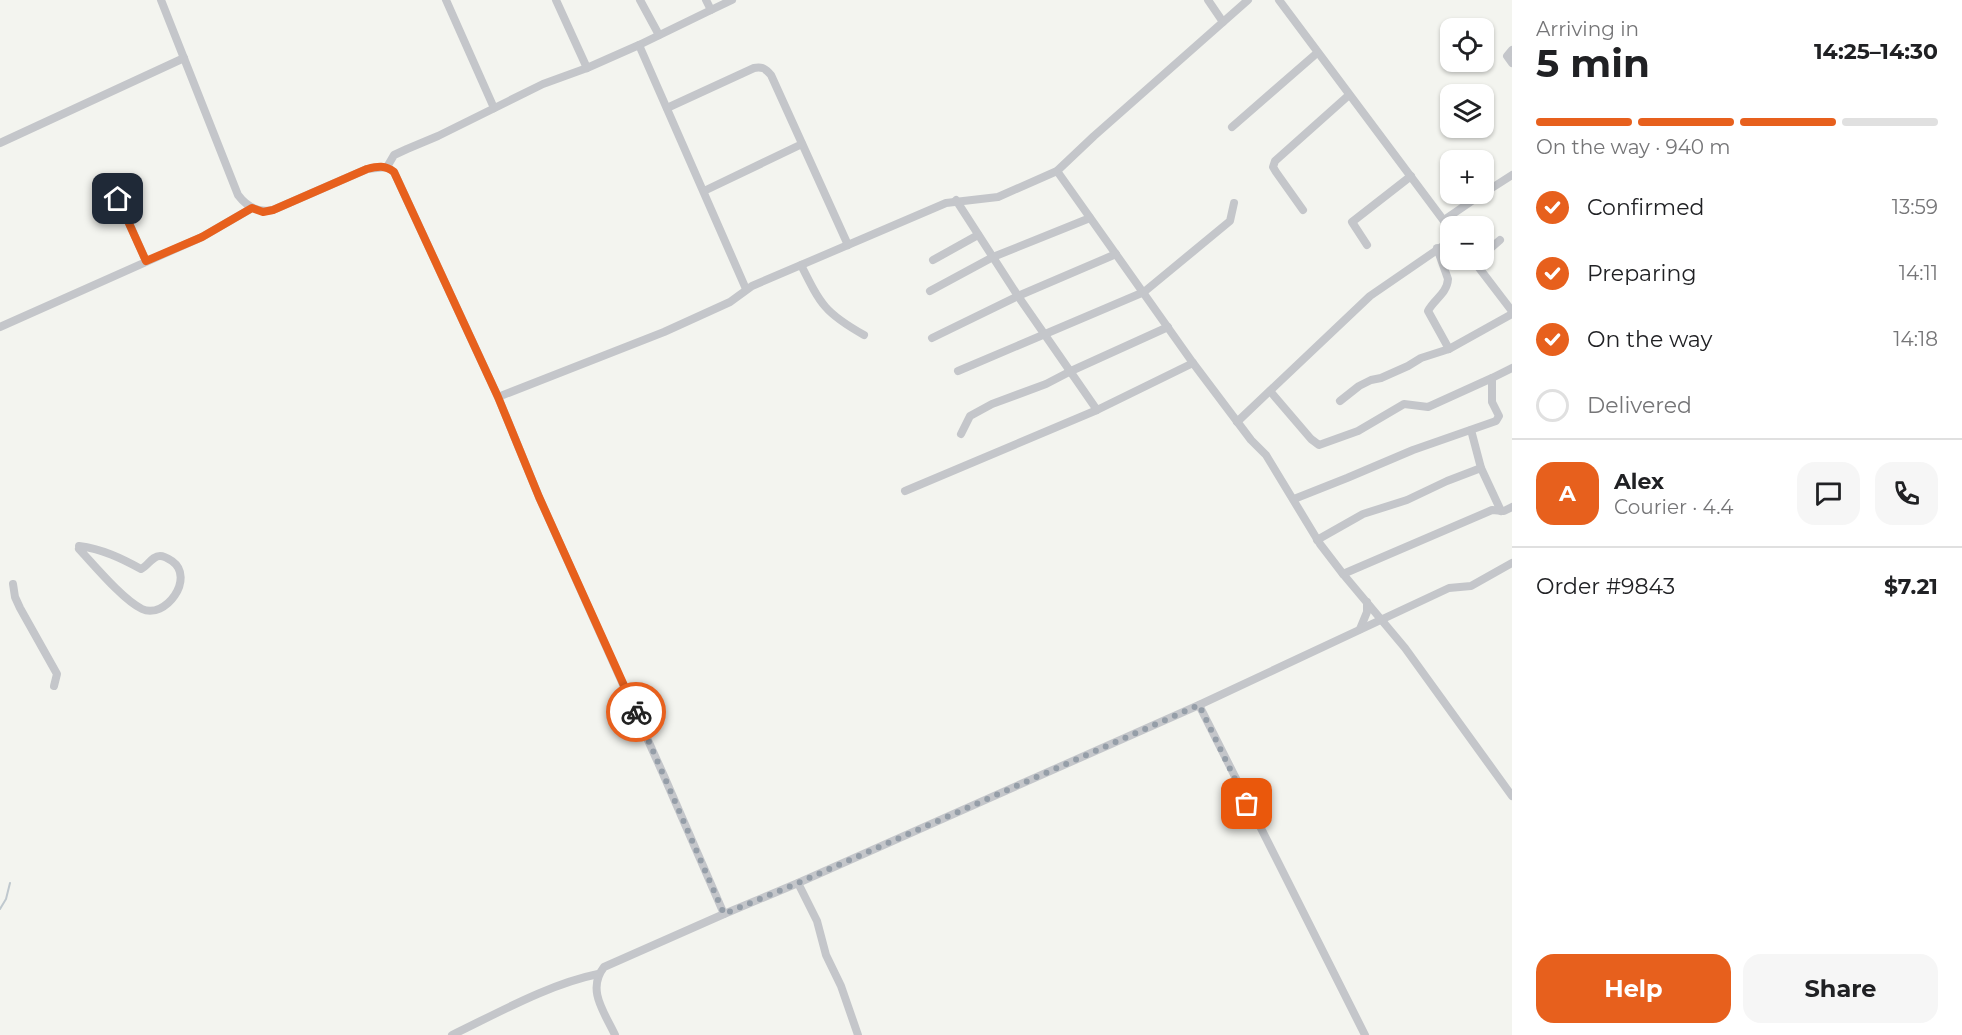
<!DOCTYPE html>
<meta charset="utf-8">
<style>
:root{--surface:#fff;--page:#f6f6f6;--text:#202124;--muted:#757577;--line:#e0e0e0;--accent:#e7601d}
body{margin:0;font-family:Montserrat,sans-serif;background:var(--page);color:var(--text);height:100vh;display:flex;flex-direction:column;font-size:22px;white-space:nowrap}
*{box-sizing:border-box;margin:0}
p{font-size:20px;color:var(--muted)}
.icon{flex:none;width:33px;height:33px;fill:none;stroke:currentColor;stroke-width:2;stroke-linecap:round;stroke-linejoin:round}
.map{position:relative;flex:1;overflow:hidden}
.drawer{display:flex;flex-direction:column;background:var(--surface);width:450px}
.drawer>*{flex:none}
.fabs{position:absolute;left:1440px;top:18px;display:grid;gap:12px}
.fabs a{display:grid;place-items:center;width:54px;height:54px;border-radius:12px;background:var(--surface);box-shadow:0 2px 4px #0004;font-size:30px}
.pin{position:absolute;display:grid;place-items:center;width:51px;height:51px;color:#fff;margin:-26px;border-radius:12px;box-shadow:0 3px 9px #0006}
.courier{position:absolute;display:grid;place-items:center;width:60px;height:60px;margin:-30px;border:4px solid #e7601d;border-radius:50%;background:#fff;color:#222;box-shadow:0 2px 8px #0007}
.summary em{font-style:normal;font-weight:700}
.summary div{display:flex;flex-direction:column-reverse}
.summary{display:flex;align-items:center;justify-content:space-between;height:102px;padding:0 24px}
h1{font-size:39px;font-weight:700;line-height:45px}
.bar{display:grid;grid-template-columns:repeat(4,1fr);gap:9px 6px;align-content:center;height:72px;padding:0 24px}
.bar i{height:8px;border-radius:4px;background:var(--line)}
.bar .selected{background:var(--accent)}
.bar p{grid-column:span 4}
.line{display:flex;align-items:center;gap:15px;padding:0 24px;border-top:2px solid var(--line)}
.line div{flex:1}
.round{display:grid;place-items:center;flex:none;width:63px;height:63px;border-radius:18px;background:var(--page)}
ol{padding:0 24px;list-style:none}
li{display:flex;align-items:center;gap:18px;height:66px}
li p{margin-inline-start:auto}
li .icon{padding:6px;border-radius:50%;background:var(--accent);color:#fff;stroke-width:4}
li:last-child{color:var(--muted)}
li i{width:33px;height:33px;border:3px solid var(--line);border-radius:50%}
.button{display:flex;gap:12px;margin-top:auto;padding:12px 24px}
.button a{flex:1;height:69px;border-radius:18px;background:var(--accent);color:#fff;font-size:24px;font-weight:700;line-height:69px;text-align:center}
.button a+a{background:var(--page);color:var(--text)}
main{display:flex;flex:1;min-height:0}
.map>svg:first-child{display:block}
</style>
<main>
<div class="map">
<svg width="1512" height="1035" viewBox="0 0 1512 1035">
<rect width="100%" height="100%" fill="#f3f4ef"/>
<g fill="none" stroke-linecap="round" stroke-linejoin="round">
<path stroke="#bfc8ce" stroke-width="2" d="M0 909 6 899 10 883"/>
<g stroke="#c4c6ca" stroke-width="8">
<path d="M161 0 238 195C247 207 258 213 273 210L367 169 387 167 394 172 498 397 539 497 664 776 724 914 604 967C586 990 605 1013 615 1035"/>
<path d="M446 0 494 108"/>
<path d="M556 0 587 68"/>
<path d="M640 0 659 35"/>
<path d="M1208 0 1223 22"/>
<path d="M1279 0 1450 229"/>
<path d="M711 10 732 0"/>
<path d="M639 45 711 10 706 0"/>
<path d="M1512 50 1507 56 1512 63"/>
<path d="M667 108 754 68C762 66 766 69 771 75L848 245"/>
<path d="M1232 127 1317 53"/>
<path d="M0 143 184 58"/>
<path d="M387 167 394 155 407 149 438 136 543 84 587 68 639 45 746 289"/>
<path d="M1057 171 1193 363 1251 440 1266 455 1320 544 1343 574 1405 648 1512 796"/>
<path d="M109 178 146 261"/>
<path d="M704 191 802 144"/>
<path d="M1484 193 1512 175"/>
<path d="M956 200 1018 296 1097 410"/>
<path d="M1303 210 1276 172 1273 167 1275 161 1349 95"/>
<path d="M1444 220 1482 194"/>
<path d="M1367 245 1352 222 1411 176"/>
<path d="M1437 248 1448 279C1447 294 1434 299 1428 311L1449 349"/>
<path d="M1484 254 1500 240"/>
<path d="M933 260 978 235"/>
<path d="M1473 260 1512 311"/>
<path d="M801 265C821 305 825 313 864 335"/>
<path d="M930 291 993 257 1090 218"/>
<path d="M0 327 202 237 252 208"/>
<path d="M932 338 1018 296 1116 254"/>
<path d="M958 371 1144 292 1230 221 1234 203"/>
<path d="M1270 391 1311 439 1319 445 1358 431 1404 404 1428 407 1492 378"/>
<path d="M498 397 664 332 730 302 752 286 946 203 998 197 1057 171 1094 136 1248 0"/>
<path d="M1340 401 1359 386 1371 380 1381 378 1408 366 1421 358 1449 349 1512 314"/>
<path d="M1237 422 1370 296 1450 241"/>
<path d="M1471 430 1481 468 1501 511"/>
<path d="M961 434 970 416 992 404 1046 384 1071 371 1168 327"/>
<path d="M905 491 1097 410 1193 363"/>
<path d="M1294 499 1347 478 1413 450 1496 421 1499 416 1492 402V378L1512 368"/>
<path d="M1317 540 1363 514 1407 500 1447 481 1481 468"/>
<path d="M79 549C94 565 123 600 142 609 165 620 196 578 172 561 169 559 164 556 160 556 152 556 148 566 141 569 121 558 102 549 79 546"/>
<path d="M1343 574 1492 510 1504 511 1512 507"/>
<path d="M13 584 15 597 20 608 57 674 54 686"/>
<path d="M1360 629 1367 612V602"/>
<path d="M1199 705 1365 1035"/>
<path d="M798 883 817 921 826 955 841 986 858 1035"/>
<path d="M724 914 798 883 1199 705 1449 588 1471 586 1512 563"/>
<path d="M452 1035C498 1013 549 984 598 974"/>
</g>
</g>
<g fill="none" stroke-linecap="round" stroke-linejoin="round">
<path stroke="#959ea8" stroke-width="6" stroke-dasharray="0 10.8" d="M636 712 724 914 798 883 1199 705 1247 804"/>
<path stroke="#e7601d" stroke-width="8" d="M118 199 146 261 202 237 252 208 263 212 273 210 367 169C378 166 385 165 394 172L498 397 539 497 636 712"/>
</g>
</svg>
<div class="fabs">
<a><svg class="icon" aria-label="locate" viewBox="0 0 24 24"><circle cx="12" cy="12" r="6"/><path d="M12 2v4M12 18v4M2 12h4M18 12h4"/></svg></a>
<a><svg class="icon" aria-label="layers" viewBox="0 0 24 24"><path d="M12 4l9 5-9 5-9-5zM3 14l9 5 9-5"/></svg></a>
<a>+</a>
<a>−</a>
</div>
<div class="pin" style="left:1247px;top:804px;background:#ea580c"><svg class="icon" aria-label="bag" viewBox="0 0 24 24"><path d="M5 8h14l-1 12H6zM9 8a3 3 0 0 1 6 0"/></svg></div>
<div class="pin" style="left:118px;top:199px;background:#1f2937"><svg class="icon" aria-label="home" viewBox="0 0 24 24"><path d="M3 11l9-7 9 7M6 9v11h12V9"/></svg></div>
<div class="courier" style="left:636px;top:712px"><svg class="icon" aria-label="bike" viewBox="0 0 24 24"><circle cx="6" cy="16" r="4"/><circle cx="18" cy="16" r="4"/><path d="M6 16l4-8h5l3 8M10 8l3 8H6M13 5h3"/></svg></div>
</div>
<section class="drawer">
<div class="summary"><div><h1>5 min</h1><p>Arriving in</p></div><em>14:25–14:30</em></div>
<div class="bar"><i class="selected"></i><i class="selected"></i><i class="selected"></i><i></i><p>On the way · 940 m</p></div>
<ol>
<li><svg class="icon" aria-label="check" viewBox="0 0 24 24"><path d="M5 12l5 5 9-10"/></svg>Confirmed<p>13:59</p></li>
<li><svg class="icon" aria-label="check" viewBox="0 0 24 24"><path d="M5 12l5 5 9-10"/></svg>Preparing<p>14:11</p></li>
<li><svg class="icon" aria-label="check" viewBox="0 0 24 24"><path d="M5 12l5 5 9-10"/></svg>On the way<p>14:18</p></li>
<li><i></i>Delivered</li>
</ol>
<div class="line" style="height:108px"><b class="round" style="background:var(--accent);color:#fff">A</b><div><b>Alex</b><p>Courier · 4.4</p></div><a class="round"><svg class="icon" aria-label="chat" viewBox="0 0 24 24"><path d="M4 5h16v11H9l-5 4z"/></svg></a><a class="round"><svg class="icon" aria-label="phone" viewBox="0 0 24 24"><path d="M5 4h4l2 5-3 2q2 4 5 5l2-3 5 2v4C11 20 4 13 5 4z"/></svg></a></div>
<div class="line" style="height:78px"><div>Order #9843</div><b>$7.21</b></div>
<div class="button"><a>Help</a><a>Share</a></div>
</section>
</main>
